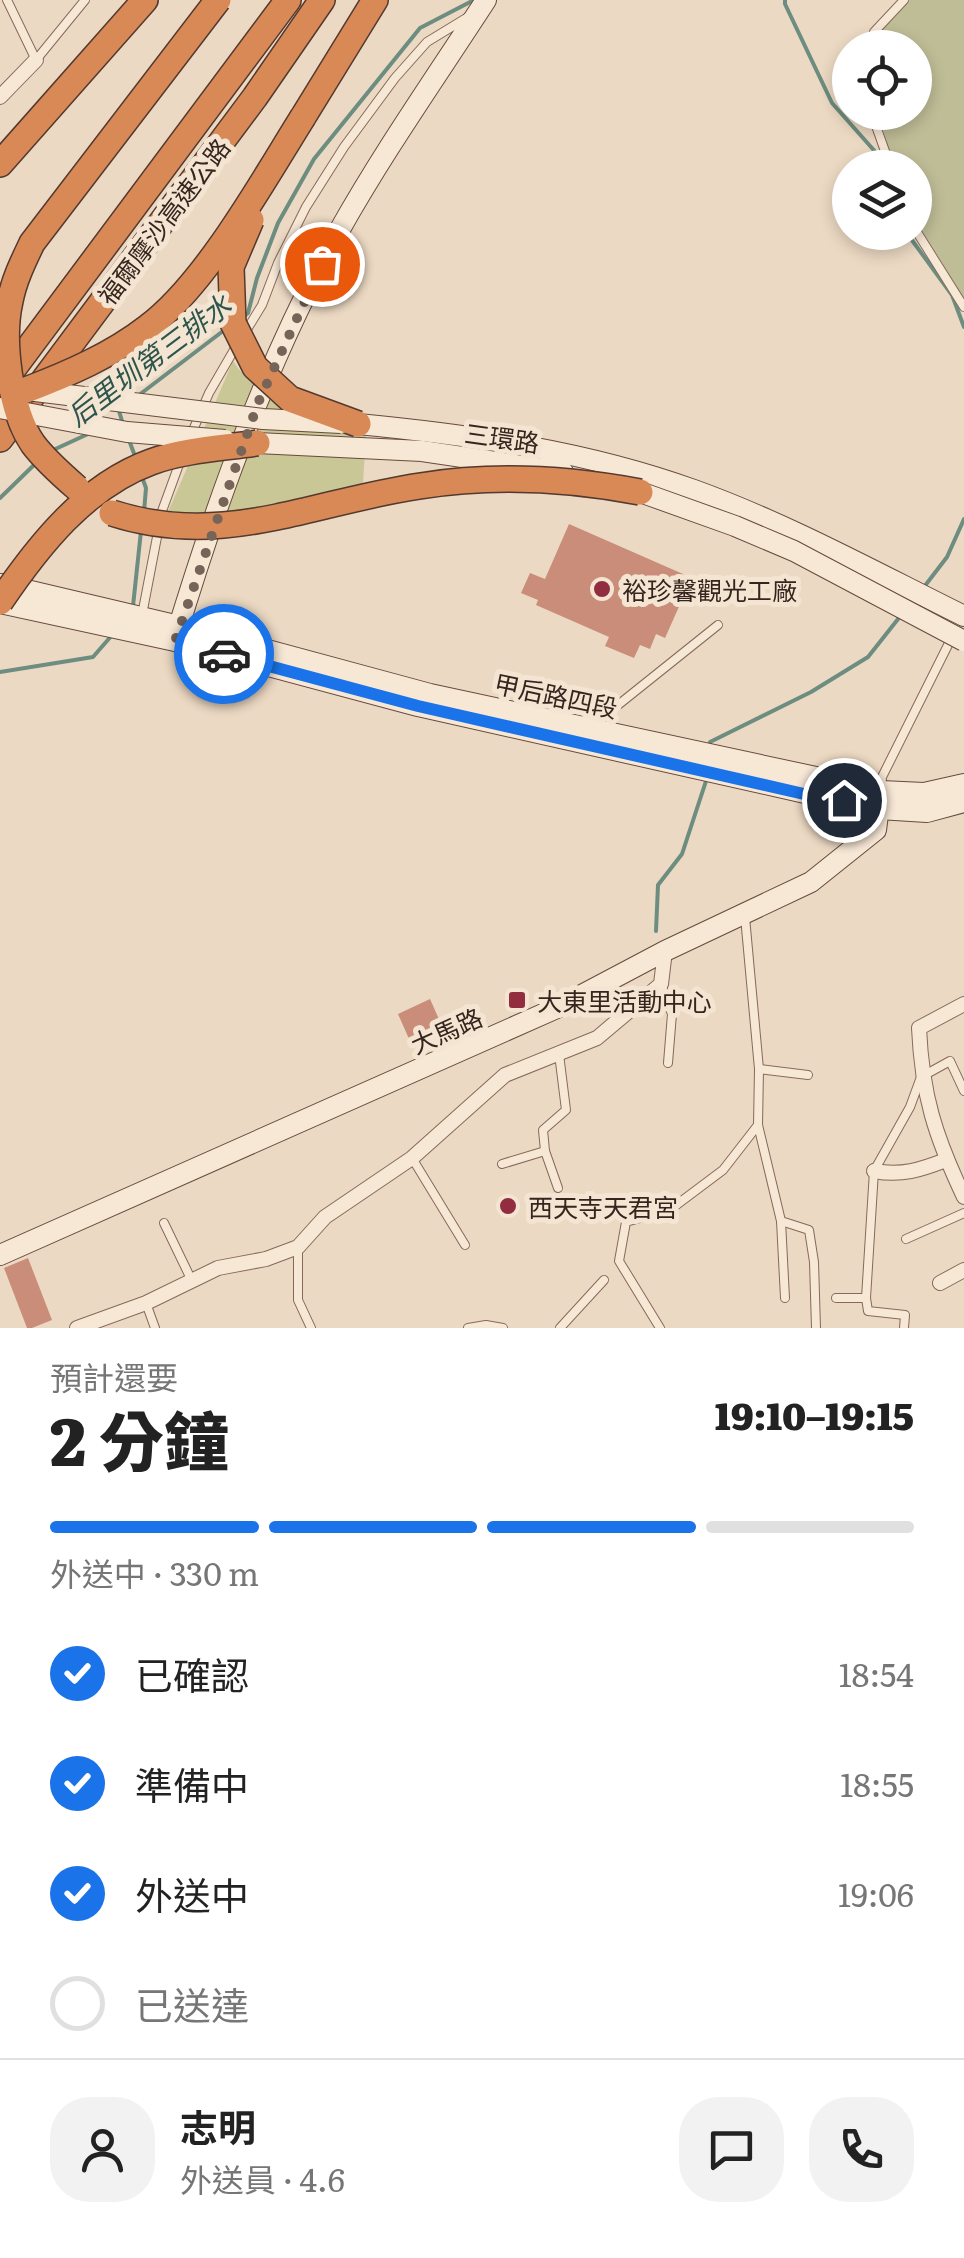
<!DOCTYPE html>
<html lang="zh-TW">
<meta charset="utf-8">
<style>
:root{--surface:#fff;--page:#f2f2f2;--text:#222;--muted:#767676;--line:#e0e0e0;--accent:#1a73e8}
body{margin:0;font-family:Literata,"Noto Sans TC",serif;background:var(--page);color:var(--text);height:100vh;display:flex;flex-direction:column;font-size:38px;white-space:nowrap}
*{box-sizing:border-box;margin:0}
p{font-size:32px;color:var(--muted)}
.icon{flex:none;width:55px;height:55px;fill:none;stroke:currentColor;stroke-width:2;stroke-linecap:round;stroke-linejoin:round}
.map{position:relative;height:1328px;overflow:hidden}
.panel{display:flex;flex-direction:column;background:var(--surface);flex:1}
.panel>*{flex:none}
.controls{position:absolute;left:832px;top:30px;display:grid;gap:20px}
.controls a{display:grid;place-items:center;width:100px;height:100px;border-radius:50%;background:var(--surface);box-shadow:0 5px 15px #0003;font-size:50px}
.pin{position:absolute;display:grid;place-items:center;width:85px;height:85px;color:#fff;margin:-42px;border:5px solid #fff;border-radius:50%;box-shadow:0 2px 10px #0007}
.courier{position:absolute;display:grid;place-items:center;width:100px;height:100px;margin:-50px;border:8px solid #1a73e8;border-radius:50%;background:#fff;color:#222;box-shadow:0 2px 12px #0007}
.head em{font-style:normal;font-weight:800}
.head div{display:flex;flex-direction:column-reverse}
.head{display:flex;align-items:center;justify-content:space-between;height:170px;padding:0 50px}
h1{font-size:65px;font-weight:800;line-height:75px}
.bar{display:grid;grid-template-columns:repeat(4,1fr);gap:15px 10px;align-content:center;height:120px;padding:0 50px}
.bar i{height:12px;border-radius:8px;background:var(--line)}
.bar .selected{background:var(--accent)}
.bar p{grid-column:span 4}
.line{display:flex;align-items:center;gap:25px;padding:0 50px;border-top:2px solid var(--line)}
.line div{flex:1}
.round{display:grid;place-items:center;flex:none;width:105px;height:105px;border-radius:40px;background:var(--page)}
ol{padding:0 50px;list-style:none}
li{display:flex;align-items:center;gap:30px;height:110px}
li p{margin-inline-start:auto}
li .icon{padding:10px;border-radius:50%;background:var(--accent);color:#fff;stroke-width:4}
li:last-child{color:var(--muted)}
li i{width:55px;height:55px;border:5px solid var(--line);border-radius:50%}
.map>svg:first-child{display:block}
</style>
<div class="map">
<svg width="964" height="1328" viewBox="0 0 964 1328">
<rect width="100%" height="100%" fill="#ecd9c3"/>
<path fill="#cac797" d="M233 361C263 406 317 418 366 436L363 483 255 514 165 519Z"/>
<path fill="#bfbd96" d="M900 0H964V298L915 220V168L893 167 879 113 915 112V48H875L884 18Z"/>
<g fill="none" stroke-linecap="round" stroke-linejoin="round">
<g stroke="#6c8d7f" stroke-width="4">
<path d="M785 0V4L832 103 879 156 883 168"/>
<path d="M906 232 952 295 964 327"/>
<path d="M243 317 248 313 257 278 278 223 314 159 420 28 474 0"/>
<path d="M139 395 227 328"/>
<path d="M119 411 122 421"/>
<path d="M129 440 136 459"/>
<path d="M51 451 88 434"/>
<path d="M142 477 146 488 144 512"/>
<path d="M0 498 36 463"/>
<path d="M924 587 947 557 964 519"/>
<path d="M133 606 141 531"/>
<path d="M0 672 93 657 113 634"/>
<path d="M710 748V742L811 692 868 657 902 614"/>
<path d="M656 931 658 885 682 854 707 778"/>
</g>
</g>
<g fill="#c98d7a">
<path d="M569 524 683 574 677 587 686 591 665 638 656 634 650 649 640 645 634 658 605 646 609 637 536 605 538 600 521 593 530 573 545 579Z"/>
<path d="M430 999 442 1026 410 1041 398 1014Z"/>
<path d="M28 1258 52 1320 32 1328H27L4 1268Z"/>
</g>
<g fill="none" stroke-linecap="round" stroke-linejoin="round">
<defs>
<g id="lane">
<path d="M7 0 36 60 85 0"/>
<path d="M869 48 874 32 904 0"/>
<path d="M871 112 891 168"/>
<path d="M915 229 964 307"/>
<path d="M246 331 262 305 278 263 306 207 344 147 395 78 427 42 468 17"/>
<path d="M190 437 209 393 238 343"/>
<path d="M142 615 162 511 181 459"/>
<path d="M593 725 718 625"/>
<path d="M881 789 882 777 953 635"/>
<path d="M745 917 759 1069 758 1125 781 1221 809 1230 814 1262 816 1328"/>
<path d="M661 984 672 1014 668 1063"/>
<path d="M759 1069 808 1075"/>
<path d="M412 1158 465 1245"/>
<path d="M502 1164 545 1151"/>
<path d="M558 1188 545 1151 543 1130 566 1110 559 1054"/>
<path d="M781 1221 785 1298"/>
<path d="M164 1223 192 1281"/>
<path d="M906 1239 964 1213"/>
<path d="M298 1247V1300L311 1328"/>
<path d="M836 1298H866"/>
<path d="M146 1303 155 1328"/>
<path d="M468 1328 486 1325 503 1328"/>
<path d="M560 1328 604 1280"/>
<path d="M660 1328 619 1261 626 1222 671 1209 723 1170 758 1125"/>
<path d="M904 1328 905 1315 868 1311 866 1298 874 1171 910 1107 921 1077 950 1061 964 1091"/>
</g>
<g id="street">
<path d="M0 97 36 60"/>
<path d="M964 1004 919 1028C922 1095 935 1136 964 1197"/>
<path d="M874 1171C902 1176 920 1170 946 1160"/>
<path d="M940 1283 964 1270"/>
<path d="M77 1328 146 1303 218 1268 266 1259 298 1247 325 1217 412 1158 505 1075 597 1038 661 984 665 951"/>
</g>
<g id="secondary">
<path d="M358 424C472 435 586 451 694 490 788 524 875 572 964 616"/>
<path d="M257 443 422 451 563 472"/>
<path d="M1 584 179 626 430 694 881 791 924 793 964 784"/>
<path d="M0 603 175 641 418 706 805 793 879 809 927 812 964 802"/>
<path d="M175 639C217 500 268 358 339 231 384 151 436 77 486 0"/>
<path d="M0 1255 559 1007 665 951 811 882 876 830 881 791"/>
</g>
<g id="highway">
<path d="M303 117 375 0"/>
<path d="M0 164 145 0"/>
<path d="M1 385 288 0"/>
<path d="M0 439 255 97 322 0"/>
</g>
</defs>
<use href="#lane" stroke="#856a5a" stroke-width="10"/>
<use href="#street" stroke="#856a5a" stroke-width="16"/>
<use href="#secondary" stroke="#674b3e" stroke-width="22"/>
<use href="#highway" stroke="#53392f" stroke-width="28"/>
<use href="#lane" stroke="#f7e7d5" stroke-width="8"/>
<use href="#street" stroke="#f7e7d5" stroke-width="14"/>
<use href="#secondary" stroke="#f7e7d5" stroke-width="20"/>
<use href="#highway" stroke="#d88956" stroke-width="25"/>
<defs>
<g id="secondary-bridge">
<path d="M27 390 263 419 341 423"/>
<path d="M0 408 127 432 225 440"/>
<path d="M640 492 735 526 794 551 964 641"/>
</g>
<g id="highway-bridge">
<path d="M251 220 231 267 233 323 255 367 290 399 358 424"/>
<path d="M26 390C68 374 112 355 148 327 206 284 264 179 303 117"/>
<path d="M77 488C62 475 45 460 33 444 10 411 1 340 10 301 14 280 23 262 32 243L218 0"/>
<path d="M112 513C223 549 311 502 420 486 494 474 566 478 640 492"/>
<path d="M0 602C38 546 85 486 151 462 183 450 223 448 257 443"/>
</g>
</defs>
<use href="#secondary-bridge" stroke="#674b3e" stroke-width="22" stroke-linecap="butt"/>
<use href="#highway-bridge" stroke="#53392f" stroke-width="28" stroke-linecap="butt"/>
<use href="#secondary-bridge" stroke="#f7e7d5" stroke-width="20"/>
<use href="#highway-bridge" stroke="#d88956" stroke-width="25"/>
</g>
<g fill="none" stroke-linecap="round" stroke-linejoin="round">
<path stroke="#766458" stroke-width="10" stroke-dasharray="0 18" d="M224 654 175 641 258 403 322 264"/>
<path stroke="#1a73e8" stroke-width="12" d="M224 654 418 706 804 794 844 800"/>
</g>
<g fill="#922d3f" stroke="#f4e4d2" stroke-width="4">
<circle cx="602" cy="589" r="10"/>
<rect x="507" y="990" width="20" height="20" rx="5"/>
<circle cx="508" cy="1206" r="10"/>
</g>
<g text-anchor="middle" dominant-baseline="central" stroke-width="10" stroke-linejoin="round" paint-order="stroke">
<g font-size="25" fill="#36251e" stroke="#f4e4d2">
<text transform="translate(163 221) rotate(-53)">福爾摩沙高速公路</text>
<text transform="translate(502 437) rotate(8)">三環路</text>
<text transform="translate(556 695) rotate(12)">甲后路四段</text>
<text transform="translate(446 1030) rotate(-24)">大馬路</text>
</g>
<g font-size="25" fill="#36251e" stroke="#f4e4d2" text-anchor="start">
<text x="622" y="589">裕珍馨觀光工廠</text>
<text x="537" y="1000">大東里活動中心</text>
<text x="528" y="1206">西天寺天君宮</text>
</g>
<g font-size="28" font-style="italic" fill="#2e554c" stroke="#f4e4d2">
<text transform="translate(148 359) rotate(-37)">后里圳第三排水</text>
</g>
</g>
</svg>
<div class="controls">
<a><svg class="icon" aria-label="locate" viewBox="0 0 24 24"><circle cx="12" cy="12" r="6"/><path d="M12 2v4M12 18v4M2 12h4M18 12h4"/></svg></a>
<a><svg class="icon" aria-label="layers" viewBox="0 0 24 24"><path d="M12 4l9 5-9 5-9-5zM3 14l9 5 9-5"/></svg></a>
</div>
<div class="pin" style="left:322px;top:264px;background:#ea580c"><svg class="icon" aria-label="bag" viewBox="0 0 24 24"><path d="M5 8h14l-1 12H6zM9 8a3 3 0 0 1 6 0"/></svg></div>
<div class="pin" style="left:844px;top:800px;background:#1f2937"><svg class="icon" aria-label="home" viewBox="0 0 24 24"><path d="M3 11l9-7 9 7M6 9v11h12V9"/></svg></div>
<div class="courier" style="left:224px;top:654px"><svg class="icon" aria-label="car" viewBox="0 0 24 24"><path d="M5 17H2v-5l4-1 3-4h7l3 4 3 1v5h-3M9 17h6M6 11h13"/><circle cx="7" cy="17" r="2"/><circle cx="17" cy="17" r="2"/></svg></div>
</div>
<section class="panel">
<div class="head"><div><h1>2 分鐘</h1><p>預計還要</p></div><em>19:10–19:15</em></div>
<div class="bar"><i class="selected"></i><i class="selected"></i><i class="selected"></i><i></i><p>外送中 · 330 m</p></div>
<ol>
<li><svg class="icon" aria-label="check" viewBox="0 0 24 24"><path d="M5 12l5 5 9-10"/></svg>已確認<p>18:54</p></li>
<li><svg class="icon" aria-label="check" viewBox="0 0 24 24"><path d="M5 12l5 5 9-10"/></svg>準備中<p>18:55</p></li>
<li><svg class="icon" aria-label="check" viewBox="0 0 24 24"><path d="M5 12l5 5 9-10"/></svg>外送中<p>19:06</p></li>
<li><i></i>已送達</li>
</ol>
<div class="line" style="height:180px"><a class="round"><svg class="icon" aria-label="person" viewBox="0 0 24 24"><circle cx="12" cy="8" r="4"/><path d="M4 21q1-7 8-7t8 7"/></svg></a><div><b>志明</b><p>外送員 · 4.6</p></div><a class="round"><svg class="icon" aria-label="chat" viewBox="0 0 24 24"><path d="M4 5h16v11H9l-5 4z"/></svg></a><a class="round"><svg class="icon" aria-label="phone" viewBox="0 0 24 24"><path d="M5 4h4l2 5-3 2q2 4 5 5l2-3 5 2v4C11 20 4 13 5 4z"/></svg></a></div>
</section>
